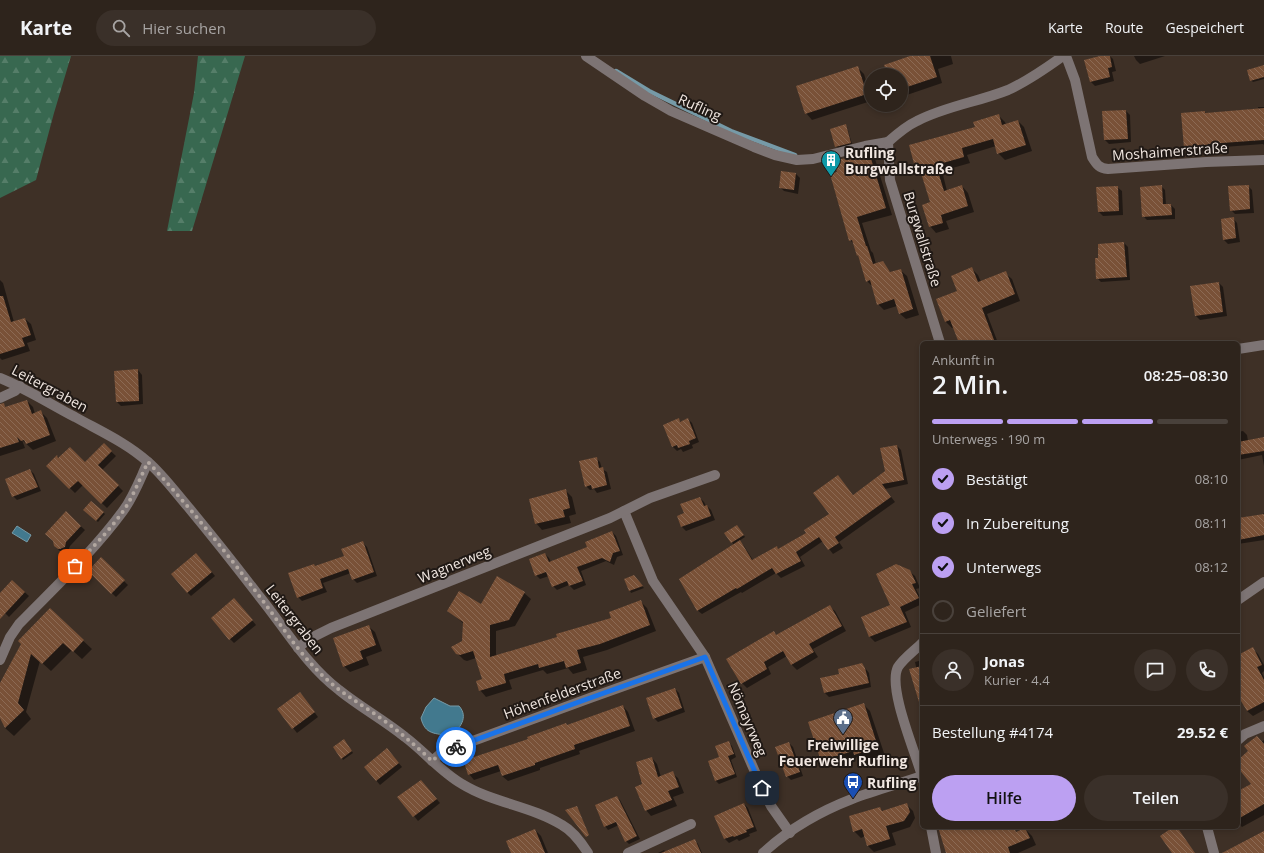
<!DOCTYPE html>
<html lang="de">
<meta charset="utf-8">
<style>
:root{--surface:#2e241c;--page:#3a3029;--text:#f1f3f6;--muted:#a7a4a3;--line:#49413b;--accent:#bca0f2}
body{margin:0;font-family:"Open Sans",sans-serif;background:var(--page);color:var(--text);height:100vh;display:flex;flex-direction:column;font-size:15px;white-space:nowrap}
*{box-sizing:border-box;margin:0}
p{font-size:13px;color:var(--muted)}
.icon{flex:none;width:22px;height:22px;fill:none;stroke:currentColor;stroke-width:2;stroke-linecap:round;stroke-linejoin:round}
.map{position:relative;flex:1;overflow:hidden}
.panel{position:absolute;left:920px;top:285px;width:320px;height:488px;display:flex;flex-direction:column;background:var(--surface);border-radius:6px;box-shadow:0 2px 6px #0003,0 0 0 1px var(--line)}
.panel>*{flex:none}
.controls{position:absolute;left:864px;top:12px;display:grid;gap:8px}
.controls a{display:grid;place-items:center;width:44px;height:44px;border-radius:50%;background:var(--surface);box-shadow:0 2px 6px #0003,0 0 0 1px var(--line);font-size:20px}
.pin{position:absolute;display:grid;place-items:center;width:34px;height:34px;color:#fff;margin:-17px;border-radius:8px;box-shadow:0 2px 6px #0006}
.courier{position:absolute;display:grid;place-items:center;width:40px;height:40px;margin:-20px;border:3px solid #1a73e8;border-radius:50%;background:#fff;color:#222;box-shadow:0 1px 5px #0007}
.overview em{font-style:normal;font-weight:600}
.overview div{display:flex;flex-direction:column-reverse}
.overview{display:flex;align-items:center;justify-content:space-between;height:68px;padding:0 12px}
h1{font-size:26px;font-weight:600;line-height:30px}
.bar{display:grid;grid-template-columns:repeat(4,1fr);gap:6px 4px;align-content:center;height:48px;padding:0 12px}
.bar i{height:5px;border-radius:3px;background:var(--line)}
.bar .on{background:var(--accent)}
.bar p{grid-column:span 4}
.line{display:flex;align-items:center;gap:10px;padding:0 12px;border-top:1px solid var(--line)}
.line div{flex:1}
.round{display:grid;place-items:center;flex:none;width:42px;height:42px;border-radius:21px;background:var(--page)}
ol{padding:0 12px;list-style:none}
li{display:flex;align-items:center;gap:12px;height:44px}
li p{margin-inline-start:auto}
li .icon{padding:4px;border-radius:50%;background:var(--accent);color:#111;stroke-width:4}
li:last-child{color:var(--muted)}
li i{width:22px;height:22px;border:2px solid var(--line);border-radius:50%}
.action{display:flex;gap:8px;margin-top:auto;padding:8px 12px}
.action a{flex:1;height:46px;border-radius:24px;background:var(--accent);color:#111;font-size:16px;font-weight:600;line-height:46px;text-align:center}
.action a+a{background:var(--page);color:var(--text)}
header{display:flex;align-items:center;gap:24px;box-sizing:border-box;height:56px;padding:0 20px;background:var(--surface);border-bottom:1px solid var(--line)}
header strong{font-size:19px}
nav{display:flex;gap:22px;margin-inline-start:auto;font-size:14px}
.search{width:280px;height:36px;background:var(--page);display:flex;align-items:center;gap:10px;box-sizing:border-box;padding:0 14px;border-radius:22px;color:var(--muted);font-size:15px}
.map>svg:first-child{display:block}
</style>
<header>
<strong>Karte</strong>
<div class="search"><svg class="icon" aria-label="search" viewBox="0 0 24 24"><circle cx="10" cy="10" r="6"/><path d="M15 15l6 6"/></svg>Hier suchen</div>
<nav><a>Karte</a><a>Route</a><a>Gespeichert</a></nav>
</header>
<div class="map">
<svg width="1264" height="797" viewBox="0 0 1264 797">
<defs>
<pattern id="forest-firs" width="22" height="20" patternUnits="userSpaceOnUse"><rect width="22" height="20" fill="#386850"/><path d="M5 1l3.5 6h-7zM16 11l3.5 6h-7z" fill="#557e69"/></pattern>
<pattern id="building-back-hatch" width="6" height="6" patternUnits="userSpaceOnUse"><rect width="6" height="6" fill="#795137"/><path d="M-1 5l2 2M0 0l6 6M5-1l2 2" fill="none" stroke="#8c6a54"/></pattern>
</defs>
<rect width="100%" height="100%" fill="#3e3026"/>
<g fill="url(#forest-firs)">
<path d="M0 0H71L54 57 36 124 0 142Z"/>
<path d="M198 0H245L192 175H167L194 37Z"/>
</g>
<g fill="#42798e" stroke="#769aa7">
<path d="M17 470 31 479 27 486 12 477Z"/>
<path d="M434 642 450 650H459C469 661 460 673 450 680 435 677 425 679 421 662L426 651Z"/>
</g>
<g fill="#0007">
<path d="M913 0H951L953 8 938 13 942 27 901 41V19H889Z"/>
<path d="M1104 0H1110L1113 3 1116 15 1112 16 1114 25 1095 30 1091 26Z"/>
<path d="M1134 0H1165L1140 8 1136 4Z"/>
<path d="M857 11 864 18 871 41V45L812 64 806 57Z"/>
<path d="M1264 12V23L1253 26 1251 24Z"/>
<path d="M1258 51H1264V89L1263 88 1211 92V94L1189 96 1185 92 1204 56 1206 57 1258 53Z"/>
<path d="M1126 55 1130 59 1131 86 1109 88 1105 84Z"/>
<path d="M999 60 1005 66 1006 69 1018 65 1024 71 1032 95 1005 104 998 97 996 90 967 99 970 107 942 115 947 135 962 130 968 137 974 156 946 165 949 173 936 177 930 170 931 147 922 120 917 114 976 72Z"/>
<path d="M846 70 847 71 852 88 838 92 836 90Z"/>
<path d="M869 97 875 103 892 159 862 167 871 195 873 197 876 208 882 206 891 217 900 214 907 220 919 259 906 263 899 257 897 250 884 254 878 248 873 231 867 225 860 201 858 199 854 188 850 184 838 117Z"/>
<path d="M796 118 800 122 798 138 784 135 780 131Z"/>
<path d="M1161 130 1165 134 1166 149H1171L1175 153V163L1147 164 1143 160Z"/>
<path d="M1248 130 1252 134 1254 157 1235 158 1231 154Z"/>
<path d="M1117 131 1122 135 1123 159 1103 160 1099 156Z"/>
<path d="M1233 162 1237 167 1240 186 1228 188 1224 184Z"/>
<path d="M1124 187 1128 191 1130 224 1101 226 1097 222 1100 203Z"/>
<path d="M972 213 978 219 981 226 1005 217 1012 223 1020 245 987 258 998 287H960L954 271 952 272 946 266 937 244 958 235Z"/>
<path d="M0 224 3 227 14 266 25 263 31 268 36 284 27 287 30 295 2 304 0 302Z"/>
<path d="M1219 227 1223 231 1227 260 1200 264 1196 260Z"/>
<path d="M138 314 142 319 143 348 121 350 117 346Z"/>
<path d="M27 345 33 351 35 358 41 356 47 362 56 385 33 394 22 384 25 392 0 400V360Z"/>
<path d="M688 363 692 367 699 386 692 389 693 392 683 396 681 393 677 395 673 391 678 364 681 366Z"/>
<path d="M1243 375 1247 379 1248 385 1264 382V410L1262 399 1238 404V376Z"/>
<path d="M104 389 116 400 102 414 123 435 107 452 83 429 75 437 47 410 57 400 59 402 86 408Z"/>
<path d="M897 390 901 394 908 428 885 433 895 446 839 486 843 492 833 498 823 485 800 501 805 510 781 522 776 517 742 537 741 536 702 558 697 554 734 489 726 477 737 470 745 481 739 485 744 490 753 504 777 491 779 494 807 477 830 459 842 425 853 439 886 416Z"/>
<path d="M596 402 600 406 602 413 607 416 611 433 597 437 594 433 590 434 586 430Z"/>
<path d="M30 414 34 418 41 435 17 444 13 440Z"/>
<path d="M565 434 572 441 576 458 569 460 571 467 542 474 536 467Z"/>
<path d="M700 442 704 446 706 450H707L711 454 715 464 686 475 682 471 678 461 685 458Z"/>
<path d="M91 446 105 458 98 466 84 454Z"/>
<path d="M66 457 85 474 70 490 68 495 65 497 61 496 56 491Z"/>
<path d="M1264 457V484L1238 488V463L1263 459V458Z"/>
<path d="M612 476 616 480 623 499 617 501 614 509 606 505 581 515 586 529 574 534 569 529 557 534 553 530 549 520 540 523 536 519 545 498 549 502 551 506 588 492Z"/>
<path d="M363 487 367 491 377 520 357 527 353 523 351 517 323 527 327 536 302 545 298 541 314 509 316 511 345 500Z"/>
<path d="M200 502 215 520 191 540 187 536Z"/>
<path d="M101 503 128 529 116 541 89 515Z"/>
<path d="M909 515 915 520 920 532 916 533 922 545V548L905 556 911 571 875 586 870 581 862 562 892 549Z"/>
<path d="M634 521 644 532 631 537 625 524Z"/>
<path d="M12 525 29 540 9 561 0 552V538Z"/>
<path d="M524 537 531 543 515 570 496 575V600L558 582 612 562 640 545 647 552 656 575 607 594 583 601 587 614 573 618 568 612 547 618 543 614 509 624 512 633 486 641 480 634 483 623 476 602 467 605 464 604 457 597 463 585 464 568 448 554 481 549Z"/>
<path d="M238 547 256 569 234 587 230 583Z"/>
<path d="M830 551 835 555 846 575 813 593 818 601 797 614 792 609 787 600 768 611 771 618 747 632 742 627 776 580Z"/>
<path d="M50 554 92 593 82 603 72 594 51 615 40 605 26 656 31 663 14 680 5 672 0 659V628Z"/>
<path d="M368 570 375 576 382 595 366 601 369 609 350 616 344 610Z"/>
<path d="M1253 593 1258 598 1264 609V615L1262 617 1264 621V654L1253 660 1247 655 1238 638V600Z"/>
<path d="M922 604V637L915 606Z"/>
<path d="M862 608 869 617 871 631 829 641 825 637 840 618Z"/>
<path d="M675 633 679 637 685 656 658 666 654 662Z"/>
<path d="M303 641 318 661 297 677 278 653Z"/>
<path d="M863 648 870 655 884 697 861 705 858 701 829 711 822 705 809 667Z"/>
<path d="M623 650 628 656 635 675 579 695 580 698 540 712V714L508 725 502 720 501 715 474 724 469 718 567 670Z"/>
<path d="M1264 684V759L1242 771 1238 767V736L1252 728 1238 710V705Z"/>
<path d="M346 686 353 697 343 704 342 702Z"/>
<path d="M729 686 732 690 736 701 731 704 737 721 719 728 716 725 709 706 720 702Z"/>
<path d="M789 687 793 691 803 720 791 724 787 720Z"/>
<path d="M387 693 402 711 380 729 365 711Z"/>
<path d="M652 702 657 708 661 721 672 717 678 722 684 737 673 741 677 750 651 760 646 754 644 728Z"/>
<path d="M421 725 440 747 418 765 399 741Z"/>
<path d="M616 741 620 744 640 783 629 788 626 785 619 769 608 774 605 770Z"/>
<path d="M744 748 748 752 757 775 749 778 750 780 739 785 737 783 729 787 725 783 716 761Z"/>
<path d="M907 749 913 755 915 762 910 771 892 777 896 789 874 796 868 790 865 780 861 782 854 775 880 752 884 756Z"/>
<path d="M939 771H1010L1017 776 1025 773 1032 780 1036 789 1018 797H947Z"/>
<path d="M535 774 541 780 548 797H512Z"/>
<path d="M695 784 698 788 702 797H658L664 794 666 796Z"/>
</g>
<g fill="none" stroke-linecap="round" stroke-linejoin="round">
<path stroke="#769aa7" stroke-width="4.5" d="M616 15 649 35 731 75 795 99"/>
</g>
<g fill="url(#building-back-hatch)">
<path d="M910 0H930L937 21 901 33V19H888L884 9Z"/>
<path d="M1100 0H1110L1112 11 1108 12 1110 21 1090 26 1084 4Z"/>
<path d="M1264 9V21L1250 25 1247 14Z"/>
<path d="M858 10 867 38 805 58 796 30Z"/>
<path d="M1264 52V84L1208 88V90L1184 92 1181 57 1205 55V57Z"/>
<path d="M1126 54 1128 83 1104 84 1102 55Z"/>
<path d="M999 58 1002 69 1018 64 1026 89 997 98 993 83 962 92 964 101 936 109 944 135 962 129 968 150 941 159 943 167 929 171 922 149 930 146 920 114 916 115 909 89 975 71 973 66Z"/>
<path d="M846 68 851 87 835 91 830 73Z"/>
<path d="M869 96 886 152 857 161 866 190H867L873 208 883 205 890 216 901 213 913 253 899 258 894 243 877 249 870 224 866 226 858 199 857 200 852 184 849 185 830 118 837 116 834 105Z"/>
<path d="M781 115 796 117 794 134 779 132Z"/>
<path d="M1162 129 1163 148H1171L1172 159 1142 161 1140 131Z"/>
<path d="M1249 129 1250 153 1230 155 1228 130Z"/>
<path d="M1118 130 1119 155 1098 156 1096 131Z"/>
<path d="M1234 161 1236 182 1223 184 1221 163Z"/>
<path d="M1124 186 1127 221 1096 223 1095 202H1098V188Z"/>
<path d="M972 211 978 226 1006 215 1015 238 982 252 994 284 985 287H959L950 264 945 266 936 243 957 235 951 220Z"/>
<path d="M1219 226 1223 256 1195 260 1190 230Z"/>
<path d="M0 240H3L11 266 25 262 31 279 22 282 25 290 0 298Z"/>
<path d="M138 313 139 345 116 346 114 315Z"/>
<path d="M27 344 32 358 41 354 50 379 26 388 24 384 21 385 17 381 19 386 0 392V348L4 347 5 351Z"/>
<path d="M679 362 680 366 688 362 696 382 689 385 690 388 678 392 677 389 672 391 663 369Z"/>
<path d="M1264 381V395L1238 399V386Z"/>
<path d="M104 387 112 395 98 409 119 429 101 448 78 425 69 433 46 410 57 399 58 402 70 391 85 406Z"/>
<path d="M897 389 904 424 882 428 891 441 835 481 839 487 828 494 819 481 796 496 801 505 776 518 772 512 737 533 736 532 697 555 679 523 740 484 752 504 777 490 778 493 806 477 804 474 829 458 813 437 838 419 853 439 885 415 880 392Z"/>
<path d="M597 401 599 412 603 411 607 429 592 433 591 429 585 431 579 405Z"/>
<path d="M30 413 38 431 12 441 5 423Z"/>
<path d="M566 433 570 452 563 454 565 461 535 468 529 443Z"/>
<path d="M700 441 704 450 707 449 711 460 681 471 677 460 684 457 680 448Z"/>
<path d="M91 445 104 456 96 465 83 454Z"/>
<path d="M66 455 81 470 66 486 65 491 60 493H58L54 490 53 485 45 478Z"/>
<path d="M1264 458V479L1238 484V462Z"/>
<path d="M737 469 744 479 731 487 724 477Z"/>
<path d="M612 475 620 495 613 497 610 506 602 502 577 511 583 525 569 530 567 525 552 531 546 516 535 520 529 503 545 497 549 506 587 491 585 486Z"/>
<path d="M363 485 374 516 352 524 348 513 320 523 323 532 297 542 288 517 314 508 315 510 344 500 341 493Z"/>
<path d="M196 497 212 516 187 537 171 518Z"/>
<path d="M101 501 125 524 111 538 88 515Z"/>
<path d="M896 508 910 514 916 527 912 528 919 542 900 551 907 566 869 581 861 561 890 549 876 518Z"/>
<path d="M634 519 643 530 629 535 624 523Z"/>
<path d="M497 520 525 536 509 564 490 569V601L557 581 556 578 611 562 609 556 641 544 650 569 600 588 577 594 581 607 566 612 564 605 539 612 538 608 504 618 506 627 479 635 476 625 482 623 473 595 460 599 456 598 451 591 462 585 463 566 447 555 459 535 481 548Z"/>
<path d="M12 524 25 536 0 563V537Z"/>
<path d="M234 542 253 564 229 584 211 562Z"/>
<path d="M830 549 842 570 809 588 814 596 791 609 783 595 764 606 767 613 741 628 726 603 774 575 776 579Z"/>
<path d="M50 552 84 584 73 596 63 587 42 608 31 598 18 647 24 654 5 672 0 662V627L21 588 18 585Z"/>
<path d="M369 569 376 589 360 595 363 603 343 611 333 582Z"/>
<path d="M1253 591 1262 609 1257 611 1264 624V646L1247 655 1238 640V599Z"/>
<path d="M862 607 865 612 869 627 824 637 820 622 839 618 838 613Z"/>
<path d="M922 610V646H919L909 613Z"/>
<path d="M675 632 682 652 653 663 646 642Z"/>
<path d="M300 636 315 656 292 673 277 653Z"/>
<path d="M864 647 878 691 854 699 853 695 821 705 808 666Z"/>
<path d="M623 649 630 670 574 689 575 693 535 707V709L502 720 498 709 468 719 464 706 469 704 468 703 528 683 527 681 566 667 567 669Z"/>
<path d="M1257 680 1264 688V748L1238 763V735L1251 728 1238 712V704L1248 695 1244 690Z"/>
<path d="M344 683 352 695 341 703 333 691Z"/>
<path d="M729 685 734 698 728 700 735 718 715 725 708 705 719 701 715 690Z"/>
<path d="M789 686 800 716 786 721 775 691Z"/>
<path d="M387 692 399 707 376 725 364 711Z"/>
<path d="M652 701 658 721 673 715 679 731 668 735 672 744 645 755 635 731 642 728 636 706Z"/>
<path d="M421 724 437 743 413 761 397 741Z"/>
<path d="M617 740 637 780 625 786 616 766 604 771 595 749Z"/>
<path d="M744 747 754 771 746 774 747 776 734 781 733 780 724 783 714 760Z"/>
<path d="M907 747 910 756 904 765 886 770 890 783 867 790 862 773 853 776 849 760 880 751 882 755Z"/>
<path d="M577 750 589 779 586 781 565 754Z"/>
<path d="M938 771H1014L1016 776 1025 772 1030 782 1008 791 1010 797H946Z"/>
<path d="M1173 771H1177L1195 797H1172L1160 780Z"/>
<path d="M535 773 545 797H511L506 785Z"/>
<path d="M1264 775V797H1222Z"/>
<path d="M695 783 701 797H661Z"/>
</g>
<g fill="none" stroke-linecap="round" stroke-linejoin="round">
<g stroke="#7d7474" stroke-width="10">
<path d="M586 0 645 40 671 55 754 91 775 99 797 104 813 103 865 90 888 86 890 124 940 287"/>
<path d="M1066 0 1075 24 1092 101C1097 109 1099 112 1108 113L1206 106 1264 104"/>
<path d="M888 86C897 78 906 70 917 65 946 50 978 46 1008 34 1028 25 1045 13 1063 0"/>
<path d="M1238 293 1264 289"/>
<path d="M0 322C27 333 50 348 75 361 100 375 127 387 148 406 163 419 176 437 189 452 213 481 236 510 259 540 285 572 306 609 339 634 360 651 384 664 405 681 425 696 441 716 462 728 493 747 531 750 562 769 573 775 581 786 588 797"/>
<path d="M0 342 15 335 20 330"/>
<path d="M624 455 653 525 705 601 762 732 771 750 790 777"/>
<path d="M1238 544 1264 526"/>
<path d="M922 587C914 595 904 602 898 611 887 631 916 698 922 720"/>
<path d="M298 592 309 583 331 572 610 462 650 442 715 419"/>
<path d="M0 604 10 581 19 568C54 532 93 496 123 455 134 440 140 423 148 406"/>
<path d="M1238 684 1245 678 1264 670"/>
<path d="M432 705 439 699 451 693 590 642 705 601"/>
<path d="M931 771 936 797"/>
<path d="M1207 771 1214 797"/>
<path d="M628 797 691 768"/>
<path d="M763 797C788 774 821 755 852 743 875 734 899 728 922 720"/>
</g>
</g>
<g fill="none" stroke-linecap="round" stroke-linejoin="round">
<path stroke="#b2a7a0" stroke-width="4" stroke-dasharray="0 7.2" d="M75 510C92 492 110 474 124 454 134 439 140 422 148 406 188 449 225 495 260 541 279 566 296 593 318 615 338 636 363 649 386 666 402 678 417 691 432 705L439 699 456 691"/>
<path stroke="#1a73e8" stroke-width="5" d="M456 691 576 647 705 601 762 732"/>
</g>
<defs>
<symbol id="building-pin" viewBox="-11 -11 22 30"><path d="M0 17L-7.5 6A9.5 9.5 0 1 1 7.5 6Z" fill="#0f9aa8" stroke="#201915"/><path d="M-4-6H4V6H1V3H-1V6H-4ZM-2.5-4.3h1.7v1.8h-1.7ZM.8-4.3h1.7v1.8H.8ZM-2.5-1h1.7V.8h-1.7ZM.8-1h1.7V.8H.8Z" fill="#fff"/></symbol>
<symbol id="civic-pin" viewBox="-11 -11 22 30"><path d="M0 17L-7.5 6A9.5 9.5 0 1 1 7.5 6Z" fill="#5c6f8a" stroke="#201915"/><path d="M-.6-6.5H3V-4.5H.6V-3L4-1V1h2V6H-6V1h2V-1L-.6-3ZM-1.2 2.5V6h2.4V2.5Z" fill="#fff"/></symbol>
<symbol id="bus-pin" viewBox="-11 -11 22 30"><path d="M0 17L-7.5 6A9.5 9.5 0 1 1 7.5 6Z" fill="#1a4fb4" stroke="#201915"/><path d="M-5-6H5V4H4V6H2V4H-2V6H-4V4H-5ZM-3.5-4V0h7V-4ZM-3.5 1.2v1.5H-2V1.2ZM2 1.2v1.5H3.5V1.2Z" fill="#fff"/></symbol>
</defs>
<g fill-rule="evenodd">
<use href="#building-pin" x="820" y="93" width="22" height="30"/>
<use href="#civic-pin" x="832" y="651" width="22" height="30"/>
<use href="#bus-pin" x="842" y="715" width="22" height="30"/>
</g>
<g text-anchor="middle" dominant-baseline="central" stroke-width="4" stroke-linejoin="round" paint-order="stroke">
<g font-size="14" fill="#f1e7e1" stroke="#201915">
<text transform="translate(700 51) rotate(24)">Rufling</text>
<text transform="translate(1170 95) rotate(-4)">Moshaimerstraße</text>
<text transform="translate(923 183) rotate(73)">Burgwallstraße</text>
<text transform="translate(50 332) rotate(28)">Leitergraben</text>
<text transform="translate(454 508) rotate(-22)">Wagnerweg</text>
<text transform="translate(295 563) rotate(52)">Leitergraben</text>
<text transform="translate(562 637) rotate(-20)">Höhenfelderstraße</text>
<text transform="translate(748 663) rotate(67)">Nömayrweg</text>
</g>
<g font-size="14" font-weight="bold" fill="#f1e7e1" stroke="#201915" text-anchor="start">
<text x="845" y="96">Rufling<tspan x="845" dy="16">Burgwallstraße</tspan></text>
<text x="843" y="688" text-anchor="middle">Freiwillige<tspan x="843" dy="16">Feuerwehr Rufling</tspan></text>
<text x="867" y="726">Rufling</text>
</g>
</g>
</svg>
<div class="controls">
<a><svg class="icon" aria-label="locate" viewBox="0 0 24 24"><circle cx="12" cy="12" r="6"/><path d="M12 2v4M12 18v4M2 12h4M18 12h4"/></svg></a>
</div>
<div class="pin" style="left:75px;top:510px;background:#ea580c"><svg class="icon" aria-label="bag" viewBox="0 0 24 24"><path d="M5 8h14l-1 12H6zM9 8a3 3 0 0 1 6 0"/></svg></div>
<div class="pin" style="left:762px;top:732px;background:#1f2937"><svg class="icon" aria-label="home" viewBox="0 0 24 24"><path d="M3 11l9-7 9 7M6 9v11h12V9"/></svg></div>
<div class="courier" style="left:456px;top:691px"><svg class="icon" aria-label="bike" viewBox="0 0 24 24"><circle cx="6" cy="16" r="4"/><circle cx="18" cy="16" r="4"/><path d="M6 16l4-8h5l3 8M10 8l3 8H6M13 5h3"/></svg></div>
<section class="panel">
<div class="overview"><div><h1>2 Min.</h1><p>Ankunft in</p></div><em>08:25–08:30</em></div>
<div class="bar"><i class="on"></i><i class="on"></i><i class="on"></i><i></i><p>Unterwegs · 190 m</p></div>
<ol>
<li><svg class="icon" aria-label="check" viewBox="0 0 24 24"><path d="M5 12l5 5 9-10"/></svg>Bestätigt<p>08:10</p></li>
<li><svg class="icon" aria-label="check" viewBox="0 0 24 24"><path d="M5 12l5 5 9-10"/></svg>In Zubereitung<p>08:11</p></li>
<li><svg class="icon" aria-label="check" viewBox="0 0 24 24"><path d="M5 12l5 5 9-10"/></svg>Unterwegs<p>08:12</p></li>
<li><i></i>Geliefert</li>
</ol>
<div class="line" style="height:72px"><a class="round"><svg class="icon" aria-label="person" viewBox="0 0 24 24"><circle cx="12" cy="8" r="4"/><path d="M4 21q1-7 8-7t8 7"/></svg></a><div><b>Jonas</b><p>Kurier · 4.4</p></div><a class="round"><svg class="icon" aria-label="chat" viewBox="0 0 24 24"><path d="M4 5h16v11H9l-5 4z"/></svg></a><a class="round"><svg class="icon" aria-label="phone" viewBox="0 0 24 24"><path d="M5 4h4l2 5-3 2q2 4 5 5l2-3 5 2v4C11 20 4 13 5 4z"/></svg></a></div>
<div class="line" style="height:52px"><div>Bestellung #4174</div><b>29.52 €</b></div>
<div class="action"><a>Hilfe</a><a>Teilen</a></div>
</section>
</div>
